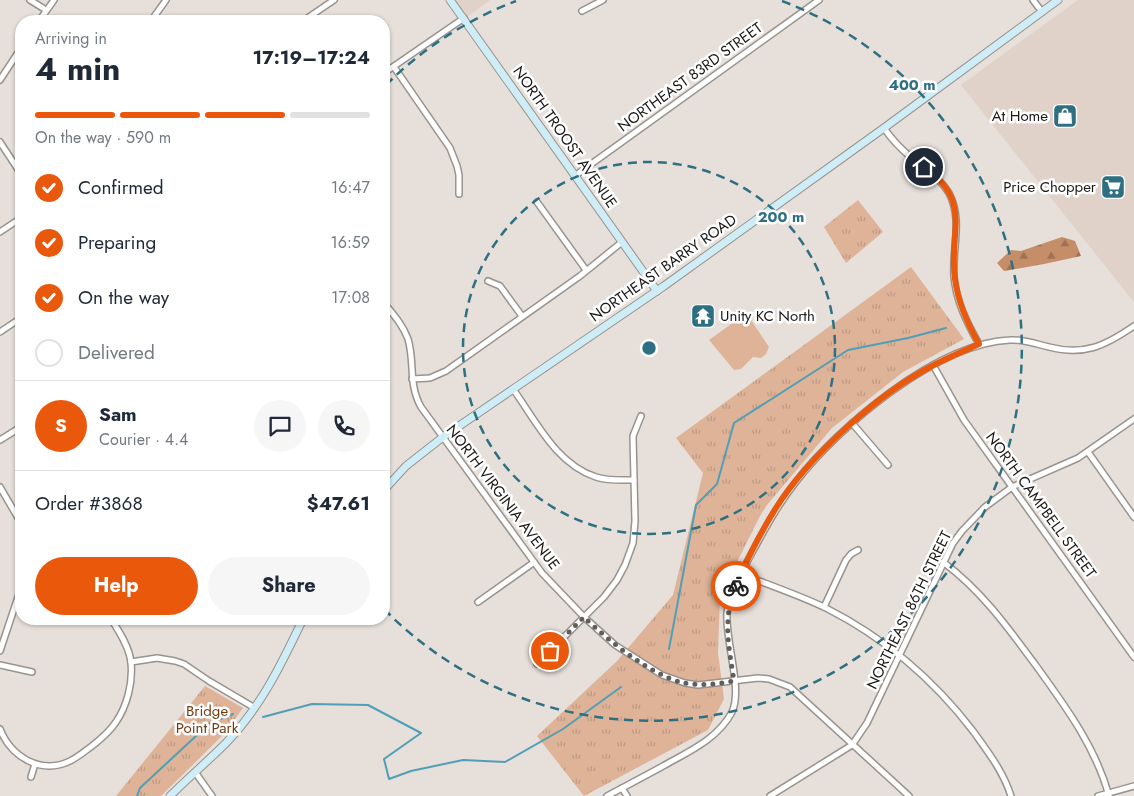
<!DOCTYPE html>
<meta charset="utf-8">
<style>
:root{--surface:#fff;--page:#f6f6f7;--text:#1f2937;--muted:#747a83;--line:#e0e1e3;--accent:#ea580c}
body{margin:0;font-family:Jost,sans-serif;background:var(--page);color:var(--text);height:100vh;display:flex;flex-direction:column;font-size:19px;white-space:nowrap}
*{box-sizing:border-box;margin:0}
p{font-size:16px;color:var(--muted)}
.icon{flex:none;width:28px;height:28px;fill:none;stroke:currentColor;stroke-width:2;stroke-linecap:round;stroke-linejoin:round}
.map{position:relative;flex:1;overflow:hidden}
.details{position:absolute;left:15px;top:15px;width:375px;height:610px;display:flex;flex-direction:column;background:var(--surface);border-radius:20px;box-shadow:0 1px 4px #0004}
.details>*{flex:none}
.pin{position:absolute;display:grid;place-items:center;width:42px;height:42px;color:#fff;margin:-21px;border:2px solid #fff;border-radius:50%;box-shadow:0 1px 5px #0007}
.courier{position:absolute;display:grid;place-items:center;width:50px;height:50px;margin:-25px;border:4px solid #ea580c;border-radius:50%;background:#fff;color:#222;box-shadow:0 1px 6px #0007}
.overview em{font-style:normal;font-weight:700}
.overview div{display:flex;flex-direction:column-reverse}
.overview{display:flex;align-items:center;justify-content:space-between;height:85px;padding:0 20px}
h1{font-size:32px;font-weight:700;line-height:38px}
.bar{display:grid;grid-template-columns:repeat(4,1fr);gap:8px 5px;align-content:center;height:60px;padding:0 20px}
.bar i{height:6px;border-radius:4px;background:var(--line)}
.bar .active{background:var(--accent)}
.bar p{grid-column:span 4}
.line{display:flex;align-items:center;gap:12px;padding:0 20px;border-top:1px solid var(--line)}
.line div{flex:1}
.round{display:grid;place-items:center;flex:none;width:52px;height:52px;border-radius:26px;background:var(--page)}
ol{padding:0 20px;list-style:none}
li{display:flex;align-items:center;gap:15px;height:55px}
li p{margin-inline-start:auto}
li .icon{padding:5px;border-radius:50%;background:var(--accent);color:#fff;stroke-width:4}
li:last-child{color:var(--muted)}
li i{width:28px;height:28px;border:2px solid var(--line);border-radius:50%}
.action{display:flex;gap:10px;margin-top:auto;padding:10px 20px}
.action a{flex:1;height:58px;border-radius:30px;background:var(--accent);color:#fff;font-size:20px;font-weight:700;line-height:58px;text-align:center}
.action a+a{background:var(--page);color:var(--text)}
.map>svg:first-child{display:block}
</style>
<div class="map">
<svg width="1134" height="796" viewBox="0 0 1134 796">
<defs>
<pattern id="forest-firs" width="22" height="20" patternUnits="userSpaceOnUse" patternTransform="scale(1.25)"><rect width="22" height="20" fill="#c68d69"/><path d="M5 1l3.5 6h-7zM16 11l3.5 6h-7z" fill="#a07255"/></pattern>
<pattern id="park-tufts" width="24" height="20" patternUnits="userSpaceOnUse" patternTransform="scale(1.25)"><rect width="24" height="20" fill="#deb398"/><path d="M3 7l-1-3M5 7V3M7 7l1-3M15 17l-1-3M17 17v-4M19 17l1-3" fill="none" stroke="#be9982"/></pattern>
</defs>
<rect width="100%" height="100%" fill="#e6dfda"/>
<g fill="#e0d1c9">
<path d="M455 0H490L467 17Z"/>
<path d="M1078 0H1134V302L961 85Z"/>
</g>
<path fill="#deb398" d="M741 317 751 320 769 347 766 354 761 358 753 357 741 369 734 370 709 340Z"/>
<path fill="url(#forest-firs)" d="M1062 237 1075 241 1081 256 1044 264 1004 271 997 263 1011 250 1021 251Z"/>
<g fill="url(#park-tufts)">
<path d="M858 200 883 232 846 263 824 227Z"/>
<path d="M911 267 964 339 903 372 832 428 767 505 760 516 720 596 718 653 724 699 708 730 584 796 537 736 617 661 673 595 703 473 676 438Z"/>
<path d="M205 686 243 708 224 734 161 796H116Z"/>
</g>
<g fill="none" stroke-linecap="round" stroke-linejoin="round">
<g stroke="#509fb6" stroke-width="2">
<path d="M669 649 696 505 717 484 734 423 848 350 908 338 946 328"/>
<path d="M263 717 312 704 368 705 421 733 384 759 389 779 411 771 463 760 505 762 563 729 621 687"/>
<path d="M137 796 140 788 210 723 233 714"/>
</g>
<defs>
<g id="street">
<path d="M30 0 46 10"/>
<path d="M1033 0 1042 12"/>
<path d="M582 11 603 0"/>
<path d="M39 21 54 0"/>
<path d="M151 21 166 0"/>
<path d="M303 21 334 0"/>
<path d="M394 67 450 148 457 166 459 175V194"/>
<path d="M384 73 464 18"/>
<path d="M0 80 21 48"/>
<path d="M884 128C892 140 902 150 913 159 926 170 940 178 949 193 963 220 952 248 954 276 956 301 967 323 979 344"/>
<path d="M0 142 21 174"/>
<path d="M576 175 819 0"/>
<path d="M537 202 586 270"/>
<path d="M0 232 21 218"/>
<path d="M488 281 500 286 522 316"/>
<path d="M384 303C393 314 403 325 408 339 415 362 408 384 421 407L542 573 584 617 615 645 662 675 685 683 698 685 758 678 769 679 790 687 909 796"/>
<path d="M0 332 21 318"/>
<path d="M933 365 964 420 1134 657"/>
<path d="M412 379 430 378 446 371 580 276 622 242"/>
<path d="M513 389C536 421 556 464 596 477 608 481 621 480 634 480"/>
<path d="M852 423 888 465"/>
<path d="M0 440 21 427"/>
<path d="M1088 452 1134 517"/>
<path d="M0 487 21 523"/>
<path d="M943 562C982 591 1009 629 1037 667 1066 707 1096 748 1109 796"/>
<path d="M741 574C769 585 799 595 826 608 883 637 934 680 973 731 988 752 1003 771 1011 796"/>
<path d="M478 602 533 563"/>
<path d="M824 607 846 560 851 554 858 550"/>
<path d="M0 651 21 588"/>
<path d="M131 662 157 658 175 661 184 664 209 681 255 708"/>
<path d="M537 664 604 597 617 580 625 565 633 543 635 521 633 436 641 416"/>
<path d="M0 665 32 672"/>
<path d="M0 729C11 757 41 775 70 761 78 757 85 751 92 746 101 739 110 731 116 722 127 706 133 683 131 663 130 648 119 631 111 619"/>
<path d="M195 772 212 796"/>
<path d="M31 777 35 764"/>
<path d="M622 788 627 796"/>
<path d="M607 796C626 786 645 776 663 766 688 752 718 739 732 712 743 689 725 641 727 613 729 595 739 577 747 562 762 534 776 507 795 483 838 427 937 343 1010 340 1023 339 1036 344 1049 347 1084 356 1105 346 1134 326"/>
<path d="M770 796 852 745 867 723 953 543 962 531 985 507 1012 487 1078 458 1134 419"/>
<path d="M1098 796 1134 786"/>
</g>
<g id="secondary">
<path d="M450 0 657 291"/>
<path d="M384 490 406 466 443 437 664 286 884 128 1058 0"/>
<path d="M170 796C188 778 208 761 226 743 261 707 282 663 303 619"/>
</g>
</defs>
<use href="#street" stroke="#99938e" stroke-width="8"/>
<use href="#secondary" stroke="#99938e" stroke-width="9"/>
<use href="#street" stroke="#fff" stroke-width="5"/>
<use href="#secondary" stroke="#ceedf6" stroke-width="7"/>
</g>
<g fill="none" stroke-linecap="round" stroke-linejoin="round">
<path stroke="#615e5b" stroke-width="5" stroke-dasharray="0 9" d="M550 651 584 617C609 641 650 675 684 683 700 686 718 684 734 681 729 647 722 619 736 586"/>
<path stroke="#ea580c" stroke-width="6" d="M736 586C747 559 761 532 776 508 809 456 880 392 934 365 949 357 964 351 979 344 967 323 958 303 955 279 948 232 974 202 924 167"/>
</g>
<g fill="none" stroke="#2e7082" stroke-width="2.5" stroke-dasharray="9 6">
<circle cx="649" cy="348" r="186"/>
<path d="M386 85A372 372 0 0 1 516 1M782 1A372 372 0 1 1 386 611"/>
</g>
<defs>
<symbol id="shop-square" viewBox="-11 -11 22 22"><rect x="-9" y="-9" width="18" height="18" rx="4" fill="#2e7082" stroke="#fff"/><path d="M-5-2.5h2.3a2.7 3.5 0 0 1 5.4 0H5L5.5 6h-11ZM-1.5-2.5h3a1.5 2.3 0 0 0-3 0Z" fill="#fff"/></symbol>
<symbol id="supermarket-square" viewBox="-11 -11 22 22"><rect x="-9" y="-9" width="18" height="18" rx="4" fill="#2e7082" stroke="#fff"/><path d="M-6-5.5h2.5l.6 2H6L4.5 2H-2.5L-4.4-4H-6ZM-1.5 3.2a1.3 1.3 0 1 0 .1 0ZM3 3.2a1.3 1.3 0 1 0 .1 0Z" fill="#fff"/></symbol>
<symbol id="temple-square" viewBox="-11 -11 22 22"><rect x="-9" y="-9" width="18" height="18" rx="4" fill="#2e7082" stroke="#fff"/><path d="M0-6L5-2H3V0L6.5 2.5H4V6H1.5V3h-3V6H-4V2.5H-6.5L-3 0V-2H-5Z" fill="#fff"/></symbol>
</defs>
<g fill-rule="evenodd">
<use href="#shop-square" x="1051" y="102" width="28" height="28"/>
<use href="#supermarket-square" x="1099" y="173" width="28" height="28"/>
<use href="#temple-square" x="689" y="302" width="28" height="28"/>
</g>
<g text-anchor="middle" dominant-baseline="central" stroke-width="5" stroke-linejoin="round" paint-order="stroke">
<g font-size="15" fill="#1a1816" stroke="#fff">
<text transform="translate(690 77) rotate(-36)">NORTHEAST 83RD STREET</text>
<text transform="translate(565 137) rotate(55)">NORTH TROOST AVENUE</text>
<text transform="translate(663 268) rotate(-35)">NORTHEAST BARRY ROAD</text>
<text transform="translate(503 497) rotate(53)">NORTH VIRGINIA AVENUE</text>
<text transform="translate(1041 505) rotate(54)">NORTH CAMPBELL STREET</text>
<text transform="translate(909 610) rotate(-64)">NORTHEAST 86TH STREET</text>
</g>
<g font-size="15" fill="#1a1816" stroke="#fff" text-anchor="end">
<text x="1048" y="116">At Home</text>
<text x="1096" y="187">Price Chopper</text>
<text x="720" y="316" text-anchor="start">Unity KC North</text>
</g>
<g font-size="15" fill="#723c13" stroke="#fff">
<text x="207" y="711">Bridge<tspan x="207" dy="17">Point Park</tspan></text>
</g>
</g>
<circle cx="649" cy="348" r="8" fill="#2e7082" stroke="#fff" stroke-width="2.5"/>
<g font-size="15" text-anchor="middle" font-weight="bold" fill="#2e7082" stroke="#fff" stroke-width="5" stroke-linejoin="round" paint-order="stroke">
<text x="912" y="90">400 m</text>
<text x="781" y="222">200 m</text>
</g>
</svg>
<div class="pin" style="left:550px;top:651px;background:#ea580c"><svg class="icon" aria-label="bag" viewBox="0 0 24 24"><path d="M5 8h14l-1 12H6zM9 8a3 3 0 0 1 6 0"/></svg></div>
<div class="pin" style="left:924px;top:167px;background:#1f2937"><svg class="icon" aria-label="home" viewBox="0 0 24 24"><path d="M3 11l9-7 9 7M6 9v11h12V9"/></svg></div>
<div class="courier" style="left:736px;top:586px"><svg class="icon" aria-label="bike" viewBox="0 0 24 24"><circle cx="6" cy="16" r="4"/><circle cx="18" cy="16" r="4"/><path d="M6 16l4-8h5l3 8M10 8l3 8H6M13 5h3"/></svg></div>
<section class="details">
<div class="overview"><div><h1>4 min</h1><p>Arriving in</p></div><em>17:19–17:24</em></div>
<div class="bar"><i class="active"></i><i class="active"></i><i class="active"></i><i></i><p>On the way · 590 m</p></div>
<ol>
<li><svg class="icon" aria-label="check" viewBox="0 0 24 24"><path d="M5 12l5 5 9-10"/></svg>Confirmed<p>16:47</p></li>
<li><svg class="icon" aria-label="check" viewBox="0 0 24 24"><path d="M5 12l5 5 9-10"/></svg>Preparing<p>16:59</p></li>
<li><svg class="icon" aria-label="check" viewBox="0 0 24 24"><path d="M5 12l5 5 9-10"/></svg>On the way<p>17:08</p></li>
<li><i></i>Delivered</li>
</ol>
<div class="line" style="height:90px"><b class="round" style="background:var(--accent);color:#fff">S</b><div><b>Sam</b><p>Courier · 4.4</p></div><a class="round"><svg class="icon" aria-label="chat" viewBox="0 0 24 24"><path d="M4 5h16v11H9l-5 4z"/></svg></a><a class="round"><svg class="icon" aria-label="phone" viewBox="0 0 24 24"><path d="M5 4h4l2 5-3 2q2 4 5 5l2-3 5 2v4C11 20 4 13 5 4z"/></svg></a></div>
<div class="line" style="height:65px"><div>Order #3868</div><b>$47.61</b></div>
<div class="action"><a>Help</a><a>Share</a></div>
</section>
</div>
